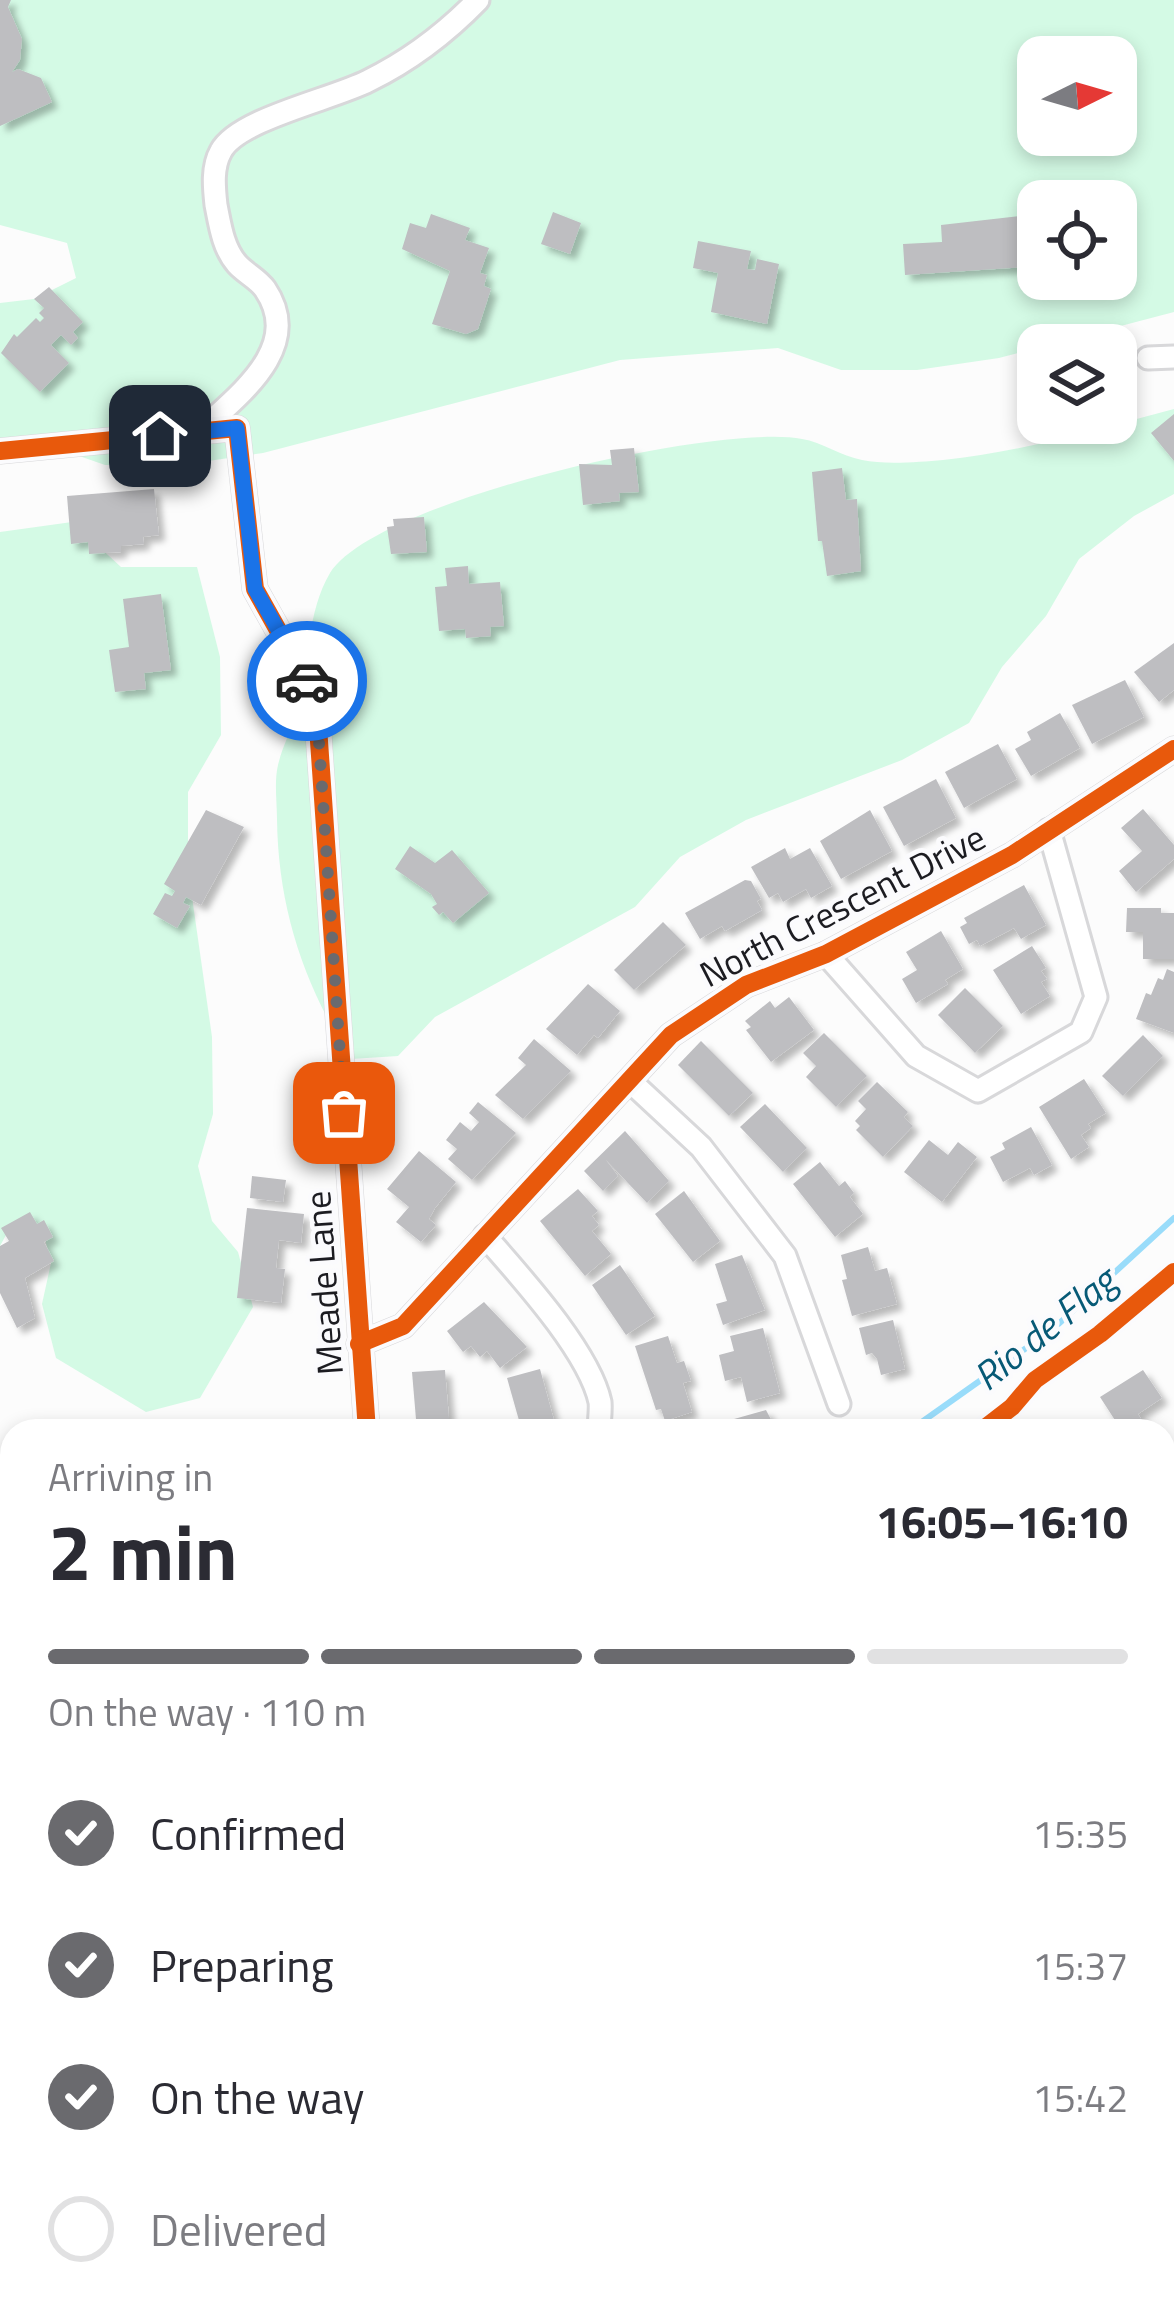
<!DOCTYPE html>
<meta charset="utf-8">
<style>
:root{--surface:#fff;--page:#f7f7f7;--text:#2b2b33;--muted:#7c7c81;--line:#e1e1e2;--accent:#6a6a6e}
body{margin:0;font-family:"Titillium Web",sans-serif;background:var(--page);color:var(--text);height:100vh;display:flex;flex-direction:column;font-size:45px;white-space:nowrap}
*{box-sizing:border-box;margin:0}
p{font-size:39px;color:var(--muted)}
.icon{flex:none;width:66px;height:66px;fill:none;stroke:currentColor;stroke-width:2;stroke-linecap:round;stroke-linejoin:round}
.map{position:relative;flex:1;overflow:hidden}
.panel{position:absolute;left:0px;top:1419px;width:1176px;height:903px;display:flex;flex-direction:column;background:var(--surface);border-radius:36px 36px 0 0;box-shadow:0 6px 18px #0003}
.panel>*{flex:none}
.needle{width:78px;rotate:85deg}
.controls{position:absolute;left:1017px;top:36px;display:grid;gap:24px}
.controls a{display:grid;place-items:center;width:120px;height:120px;border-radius:24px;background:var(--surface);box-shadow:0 6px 18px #0003;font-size:60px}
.pin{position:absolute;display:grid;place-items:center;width:102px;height:102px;color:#fff;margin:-51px;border-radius:24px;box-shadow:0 6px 18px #0006}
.courier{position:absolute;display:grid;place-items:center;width:120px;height:120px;margin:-60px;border:9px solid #1a73e8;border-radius:50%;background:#fff;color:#222;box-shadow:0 3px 15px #0007}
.overview em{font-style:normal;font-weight:700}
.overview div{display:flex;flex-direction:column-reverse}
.overview{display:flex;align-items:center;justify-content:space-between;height:204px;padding:0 48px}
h1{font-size:78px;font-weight:700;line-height:90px}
.bar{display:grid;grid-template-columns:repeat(4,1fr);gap:18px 12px;align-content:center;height:144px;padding:0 48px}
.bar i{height:15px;border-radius:9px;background:var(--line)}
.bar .selected{background:var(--accent)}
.bar p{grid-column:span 4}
ol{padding:0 48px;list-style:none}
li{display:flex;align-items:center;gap:36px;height:132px}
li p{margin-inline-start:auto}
li .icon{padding:12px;border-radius:50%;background:var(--accent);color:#fff;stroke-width:4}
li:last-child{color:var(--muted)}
li i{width:66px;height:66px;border:6px solid var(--line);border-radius:50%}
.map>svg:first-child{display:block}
</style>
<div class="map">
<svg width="1174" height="2321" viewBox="0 0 1174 2321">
<defs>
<filter id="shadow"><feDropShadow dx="6" dy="6" stdDeviation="3" flood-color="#0004"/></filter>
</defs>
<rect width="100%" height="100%" fill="#fcfcfc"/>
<g fill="#d4fae5" fill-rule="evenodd">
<path d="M0 0H1174V312L999 358 917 370H841L778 348 620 360 263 453 181 465H105L42 443H0V303L34 299 76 278 67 243 0 225ZM1038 57H1116V135H1038ZM1038 201H1116V279H1038Z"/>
<path d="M1174 409V494L1134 516 1079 559 1046 616 1002 667 969 723 902 760 746 820 680 857 635 907 435 1017 398 1056 351 1059C304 985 278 908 277 819 277 802 274 782 278 765 283 744 294 725 299 705 309 662 307 612 330 573 375 500 718 423 802 439 822 442 841 456 862 460 885 465 919 462 943 460 1022 452 1098 429 1174 409Z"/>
<path d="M72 522 121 567H197L220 657 221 735 188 792V869L212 1037 213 1114 198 1166 212 1221 238 1252 253 1307 200 1398 146 1412 56 1358 42 1304 51 1263 42 1227 6 1235 0 1246V532Z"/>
<path d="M0 1681H5L12 1707V1855L0 1860Z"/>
</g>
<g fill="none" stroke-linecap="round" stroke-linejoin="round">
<g stroke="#99dcfa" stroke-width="6">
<path d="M909 1431 1053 1329 1174 1218"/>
<path d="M0 1798 12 1795"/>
</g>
</g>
<g fill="#bebec1" filter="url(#shadow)">
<path d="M0 0H11L8 7 22 39 20 60 12 72 18 69 41 78 52 102 0 126Z"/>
<path d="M553 212 581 223 570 254 541 244Z"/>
<path d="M431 214 470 228 465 240 489 248 480 273 487 275 484 286 491 289 478 329 466 334 432 324 450 271 402 249 410 223 426 228Z"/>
<path d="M1020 216 1024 267 905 275 903 244 942 242 941 225Z"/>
<path d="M698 241 751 251 747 269 755 270 757 259 779 264 767 324 711 312 718 273 693 268Z"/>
<path d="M49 287 83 322 73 332 78 338 71 345 61 335 51 345 69 363 40 392 1 353 14 334 17 337 36 318 40 322 44 318 39 313 44 308 34 299Z"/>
<path d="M1174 414V461L1151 433Z"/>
<path d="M634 448 639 492 619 493 620 501 583 505 579 464 612 465 610 450Z"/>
<path d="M842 468 846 500 857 499 861 571 827 576 822 541H818L812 472Z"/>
<path d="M154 489 159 535 143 537 144 544 121 546V552L89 554 88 542 71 544 67 496Z"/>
<path d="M424 517 427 552 391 554 387 527 394 526 393 519Z"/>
<path d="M468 566 469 584 500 582 504 626 490 627 491 636 466 638 465 629 439 631 435 587 447 586 445 568Z"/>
<path d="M161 594 171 670 144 673 146 689 115 692 109 650 129 647 123 599Z"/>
<path d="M1174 643V690L1159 702 1134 672Z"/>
<path d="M1125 680 1144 717 1092 744 1072 705Z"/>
<path d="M1060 713 1080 748 1031 776 1015 749 1031 740 1027 732Z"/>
<path d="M998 744 1017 779 964 808 945 772Z"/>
<path d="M936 779 956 818 904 846 883 807Z"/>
<path d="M1143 809 1174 845V859L1136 892 1119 871 1142 851 1121 828Z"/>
<path d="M206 810 244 827 201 905 186 897 183 903 190 906 177 928 153 914 165 893 172 896 175 891 164 884Z"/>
<path d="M870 810 892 851 841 879 820 841Z"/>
<path d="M410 846 435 863 452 850 489 893 453 923 443 912 439 915 432 907 437 904 431 894 395 869Z"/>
<path d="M785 848 790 859 810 848 832 886 811 898 806 889 783 902 778 893 769 898 751 867Z"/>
<path d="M745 880 751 881 761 899 757 901 762 910 725 931 722 926 700 939 685 913Z"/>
<path d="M1024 885 1046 925 1021 939 1014 928 980 946 977 940 969 944 960 927 967 923 964 918Z"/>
<path d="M1127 908H1161V913H1174V959H1143V932H1126Z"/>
<path d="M663 922 686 945 634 990 614 970Z"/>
<path d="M941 931 963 969 945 980 948 984 916 1003 902 979 917 970 906 952Z"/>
<path d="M1032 946 1046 968 1041 971 1047 979 1041 982 1050 996 1021 1014 993 970Z"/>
<path d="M1167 969 1174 972V1033L1136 1019 1146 993 1151 995 1158 978 1163 980Z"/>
<path d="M588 984 620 1011 598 1038 594 1035 577 1055 546 1029Z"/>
<path d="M965 988 1003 1026 975 1053 938 1015Z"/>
<path d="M789 997 814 1030 771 1062 746 1030 751 1027 745 1021 770 1001 775 1008Z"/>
<path d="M824 1033 867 1076 836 1107 806 1077 816 1066 803 1053Z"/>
<path d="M1143 1035 1163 1056 1123 1096 1102 1076Z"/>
<path d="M534 1039 571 1071 523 1119 495 1095 526 1065 518 1058Z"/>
<path d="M701 1041 753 1093 729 1116 678 1065Z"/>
<path d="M1084 1079 1106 1113 1088 1124 1091 1128 1081 1135 1089 1147 1071 1159 1039 1107Z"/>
<path d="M877 1082 908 1112 904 1117 913 1126 883 1157 856 1130 860 1126 855 1121 866 1109 858 1101Z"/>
<path d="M478 1102 516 1133 472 1180 448 1159 457 1149 446 1140 460 1122 471 1131 479 1122 469 1113Z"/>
<path d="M765 1104 807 1148 783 1172 740 1127Z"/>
<path d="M1031 1127 1052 1165 1034 1175 1030 1168 1003 1182 990 1157 1005 1149 1002 1143Z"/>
<path d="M625 1131 669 1181 647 1203 606 1160 618 1176 603 1191 584 1171Z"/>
<path d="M929 1140 948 1155 958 1142 977 1157 942 1202 904 1172Z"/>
<path d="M419 1151 456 1182 435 1208 429 1219 436 1225 421 1242 396 1222 409 1207 387 1189Z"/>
<path d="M820 1162 839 1186 845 1181 854 1193 850 1197 863 1214 835 1237 793 1184Z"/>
<path d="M252 1176 286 1180 283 1202 250 1198Z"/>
<path d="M578 1189 598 1211 592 1216 599 1225 592 1231 611 1254 585 1276 540 1221Z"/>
<path d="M684 1191 720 1241 693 1262 655 1214Z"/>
<path d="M247 1208 304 1214 301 1243 279 1240 276 1268 285 1269 281 1303 237 1298Z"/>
<path d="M30 1212 37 1224 44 1220 53 1237 44 1242 54 1261 25 1278 35 1318 17 1328 0 1293V1246L9 1241 1 1228Z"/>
<path d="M868 1247 875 1271 887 1268 897 1304 852 1316 842 1280 847 1279 841 1255Z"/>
<path d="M742 1255 765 1310 723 1325 716 1304 727 1301 715 1264Z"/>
<path d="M620 1265 655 1316 626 1335 592 1285Z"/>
<path d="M484 1302 527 1347 500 1368 487 1351 480 1357 471 1346 463 1352 447 1331Z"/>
<path d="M893 1320 905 1369 881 1375 877 1359 872 1353 866 1355 859 1328Z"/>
<path d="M763 1328 780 1393 747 1402 741 1377 725 1381 719 1355 734 1351 730 1336Z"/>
<path d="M668 1336 677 1363 684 1361 691 1381 683 1383 692 1412 665 1421 661 1409 656 1410 635 1346Z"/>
<path d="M540 1369 557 1431H522L507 1378Z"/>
<path d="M445 1370 450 1431H417L412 1372Z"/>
<path d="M1143 1370 1162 1398 1138 1414 1146 1427 1139 1431H1122L1100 1397Z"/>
<path d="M766 1410 777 1431H723L720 1423Z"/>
<path d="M1174 1646V1694L1164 1698V1650Z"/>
<path d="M1164 1841 1174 1850V1895L1164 1886Z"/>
<path d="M12 2030V2066L0 2067V2037Z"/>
<path d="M12 2134V2177L3 2178 0 2135Z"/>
<path d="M12 2303V2310H49L50 2321H0V2304Z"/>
<path d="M403 2310 404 2321H346L345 2311Z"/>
<path d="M624 2310H690L692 2316 675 2321H627Z"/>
<path d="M702 2310H741L744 2318 706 2321Z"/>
</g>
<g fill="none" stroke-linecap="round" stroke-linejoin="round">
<defs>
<g id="minor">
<path d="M1148 358 1174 357"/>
<path d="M199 432C237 396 305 348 265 289 258 279 245 273 237 264 223 248 220 225 216 205 214 187 212 167 221 151 238 119 333 99 368 81 411 60 445 34 478 0"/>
<path d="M0 451 237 428 255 589 316 698 367 1431"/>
<path d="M826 954 916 1056 978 1091 1081 1032 1096 997 1049 830"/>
<path d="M630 1081 701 1147 785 1256 839 1404"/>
<path d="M485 1236C519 1275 589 1351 600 1402 601 1410 599 1422 599 1431"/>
<path d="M359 1344 403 1326 671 1035 746 985 826 954 1012 855 1174 749"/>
<path d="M1164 1464 1174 1457"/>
<path d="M1164 1766 1174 1763"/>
<path d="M0 1984 12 1980"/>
<path d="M0 2243 12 2239"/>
<path d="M186 2310 187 2321"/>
<path d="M443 2310 444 2321"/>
</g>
<g id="primary">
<path d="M1164 2155 1174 2148"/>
<path d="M877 2321 902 2310"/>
</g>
</defs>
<use href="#minor" stroke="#d8d8da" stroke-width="27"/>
<use href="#primary" stroke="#d5d5d6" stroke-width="39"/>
<use href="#minor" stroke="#fff" stroke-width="21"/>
<use href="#primary" stroke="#f7f3ef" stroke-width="33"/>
<defs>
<g id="cycleway">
<path d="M0 451 237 428 255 589 316 698 367 1431"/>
<path d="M359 1344 403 1326 671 1035 746 985 826 954 1012 855 1174 749"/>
<path d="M981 1431 1012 1407 1035 1380 1100 1334 1174 1272"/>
</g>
</defs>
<use href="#cycleway" stroke="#fbfbfd" stroke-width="26"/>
<use href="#cycleway" stroke="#e8590c" stroke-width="18"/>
</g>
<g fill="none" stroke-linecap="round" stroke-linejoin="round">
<path stroke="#6a6a6e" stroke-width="12" stroke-dasharray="0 21.6" d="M307 681 316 698 344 1113"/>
<path stroke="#1a73e8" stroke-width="15" d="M160 436 237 428 255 589 307 681"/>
</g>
<g text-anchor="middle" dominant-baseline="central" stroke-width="9" stroke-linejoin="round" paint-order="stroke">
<g font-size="36" fill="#1c1c21" stroke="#fbfbfd">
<text transform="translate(842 905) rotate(-27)">North Crescent Drive</text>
<text transform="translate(323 1283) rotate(-94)">Meade Lane</text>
</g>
<g font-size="39" font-style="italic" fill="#075a76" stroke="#fbfbfd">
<text transform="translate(1044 1328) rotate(-39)">Rio de Flag</text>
</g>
</g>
</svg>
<div class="controls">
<a><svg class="needle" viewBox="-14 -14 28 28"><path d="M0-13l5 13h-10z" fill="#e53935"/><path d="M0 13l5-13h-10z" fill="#7c7c81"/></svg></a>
<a><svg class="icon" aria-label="locate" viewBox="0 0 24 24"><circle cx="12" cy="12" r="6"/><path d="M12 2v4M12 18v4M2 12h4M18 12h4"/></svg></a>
<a><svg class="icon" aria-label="layers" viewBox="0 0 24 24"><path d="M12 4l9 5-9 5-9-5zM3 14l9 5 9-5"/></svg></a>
</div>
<div class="pin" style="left:344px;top:1113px;background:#ea580c"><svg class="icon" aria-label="bag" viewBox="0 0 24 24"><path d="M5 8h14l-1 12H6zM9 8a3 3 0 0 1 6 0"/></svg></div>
<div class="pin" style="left:160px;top:436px;background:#1f2937"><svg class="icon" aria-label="home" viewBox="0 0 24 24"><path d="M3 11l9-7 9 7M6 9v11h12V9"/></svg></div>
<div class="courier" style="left:307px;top:681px"><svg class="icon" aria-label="car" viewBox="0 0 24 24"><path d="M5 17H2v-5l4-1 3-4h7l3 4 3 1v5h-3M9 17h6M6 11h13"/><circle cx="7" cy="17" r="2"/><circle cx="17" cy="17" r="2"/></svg></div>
<section class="panel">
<div class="overview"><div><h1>2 min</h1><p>Arriving in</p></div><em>16:05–16:10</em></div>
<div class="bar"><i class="selected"></i><i class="selected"></i><i class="selected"></i><i></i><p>On the way · 110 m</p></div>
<ol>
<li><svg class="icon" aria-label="check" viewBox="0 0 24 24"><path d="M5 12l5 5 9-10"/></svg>Confirmed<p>15:35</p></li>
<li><svg class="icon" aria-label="check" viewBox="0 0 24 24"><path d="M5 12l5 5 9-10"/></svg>Preparing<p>15:37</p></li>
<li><svg class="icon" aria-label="check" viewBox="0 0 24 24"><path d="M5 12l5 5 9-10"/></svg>On the way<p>15:42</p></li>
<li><i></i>Delivered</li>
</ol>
</section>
</div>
